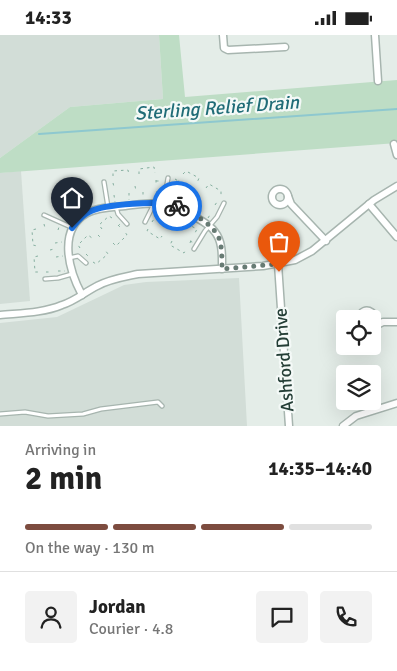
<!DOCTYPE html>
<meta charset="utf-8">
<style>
:root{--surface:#fff;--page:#f2f2f2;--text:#222;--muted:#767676;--line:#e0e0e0;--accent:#7d4c3f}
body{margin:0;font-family:Signika,sans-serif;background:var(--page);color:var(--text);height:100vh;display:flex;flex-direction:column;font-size:19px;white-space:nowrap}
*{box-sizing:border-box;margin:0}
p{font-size:16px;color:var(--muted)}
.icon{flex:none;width:28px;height:28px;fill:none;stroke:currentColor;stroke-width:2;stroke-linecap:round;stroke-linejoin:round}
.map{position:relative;height:391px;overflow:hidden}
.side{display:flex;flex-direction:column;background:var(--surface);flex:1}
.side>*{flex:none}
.controls{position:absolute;left:336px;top:275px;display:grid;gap:10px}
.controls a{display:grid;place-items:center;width:45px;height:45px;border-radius:5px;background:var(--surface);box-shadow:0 5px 20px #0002;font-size:25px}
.pin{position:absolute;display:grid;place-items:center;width:42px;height:42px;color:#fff;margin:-51px -21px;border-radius:50% 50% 50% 0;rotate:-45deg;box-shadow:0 0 5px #0007}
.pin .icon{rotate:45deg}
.courier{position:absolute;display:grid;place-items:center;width:50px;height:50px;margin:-25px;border:4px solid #1a73e8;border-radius:50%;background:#fff;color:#222;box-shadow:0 1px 6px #0007}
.head em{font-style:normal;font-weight:700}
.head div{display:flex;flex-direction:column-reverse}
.head{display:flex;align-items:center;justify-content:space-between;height:85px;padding:0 25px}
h1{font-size:32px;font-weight:700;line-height:38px}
.bar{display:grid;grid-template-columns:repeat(4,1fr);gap:8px 5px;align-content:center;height:60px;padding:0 25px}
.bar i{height:6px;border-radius:4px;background:var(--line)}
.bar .selected{background:var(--accent)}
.bar p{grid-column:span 4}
.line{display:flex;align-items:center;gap:12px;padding:0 25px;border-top:1px solid var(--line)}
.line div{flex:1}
.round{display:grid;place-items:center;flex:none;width:52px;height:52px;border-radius:5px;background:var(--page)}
.status{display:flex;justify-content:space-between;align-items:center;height:35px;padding:0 25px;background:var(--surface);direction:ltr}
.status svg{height:14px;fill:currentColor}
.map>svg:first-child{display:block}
</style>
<div class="status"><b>14:33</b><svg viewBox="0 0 49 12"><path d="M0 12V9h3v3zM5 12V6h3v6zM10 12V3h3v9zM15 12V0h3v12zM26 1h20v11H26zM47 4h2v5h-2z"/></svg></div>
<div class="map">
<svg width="397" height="391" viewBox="0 0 397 391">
<rect width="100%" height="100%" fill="#e4ede8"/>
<g fill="#d2ddd7">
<path d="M0 0H159L163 64 70 72 0 123Z"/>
<path d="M21 136 30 266 0 269V138Z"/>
<path d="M239 243 247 391H0V288L57 282 124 250 146 247Z"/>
</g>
<path fill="#beddc5" d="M159 0H179L185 62 397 45V108L0 138V123L70 72 163 64Z"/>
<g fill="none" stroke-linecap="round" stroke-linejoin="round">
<path stroke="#8ec8cf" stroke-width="2" d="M39 99 397 74"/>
<defs>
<g id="service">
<path d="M104 147 108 172"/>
<path d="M164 167 168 143"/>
<path d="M116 172 118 179 127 189"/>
<path d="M44 180 73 193"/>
<path d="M145 187 152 173V168"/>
<path d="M194 214 205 196 217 182 224 168"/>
<path d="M69 223 78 221 86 228"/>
<path d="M45 244 58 243 72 239"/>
<path d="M0 379 25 377 48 381 83 379 101 374 158 367 162 371"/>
</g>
<g id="minor">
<path d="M223 0 224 13 228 15 285 12"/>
<path d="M375 0 378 46"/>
<path d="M394 109 397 120"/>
<circle cx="280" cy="162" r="8"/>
<path d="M288 161 291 169 326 206"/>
<path d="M369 169 397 202"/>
<path d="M278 229 289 391"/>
<path d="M82 260C69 236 57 195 87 178 98 172 113 172 125 171 158 167 167 164 197 183 204 187 211 191 215 197 223 207 222 222 222 234"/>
<path d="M0 280C21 278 43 278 62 270 75 266 85 257 97 251 110 244 124 242 138 239L263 231 295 225 312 216 374 165 397 151"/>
<path d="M359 284C362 266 385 281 372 293"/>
<path d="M375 291 383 287H397"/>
<path d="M343 391 356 381 397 368"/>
</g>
</defs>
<use href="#service" stroke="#a7b5af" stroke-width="5.5"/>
<use href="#minor" stroke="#a7b5af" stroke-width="9"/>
<g stroke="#86afa0" stroke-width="1" stroke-dasharray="2.5 4" stroke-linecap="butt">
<path d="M139 139V134L154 132 155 138"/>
<path d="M183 139 186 136 199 143 197 148"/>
<path d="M113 141V136L128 135 129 140"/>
<path d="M175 144 180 147"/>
<path d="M156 145V148"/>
<path d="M156 146H161"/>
<path d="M113 148 114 152"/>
<path d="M178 148 179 145"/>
<path d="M135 151 136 156"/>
<path d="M206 153 209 149 221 156V161"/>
<path d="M157 156V162"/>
<path d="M143 157V163"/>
<path d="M129 158V165"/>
<path d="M114 160 115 167"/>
<path d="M169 163 173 155"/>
<path d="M193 165 195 161"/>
<path d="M183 169 186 163"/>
<path d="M215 170 217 167"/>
<path d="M165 175 172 180 170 185"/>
<path d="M195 176 198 170"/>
<path d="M208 183 211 178"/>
<path d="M152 187 154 184"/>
<path d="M44 189 45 193"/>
<path d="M118 190 120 192"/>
<path d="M118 191 121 188"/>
<path d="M182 192 185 188 197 194 195 198"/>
<path d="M173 193 175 189"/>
<path d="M36 194 32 195 33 210 37 211"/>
<path d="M102 194 99 190 109 181 112 183"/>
<path d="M148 194 147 196 160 204 162 201"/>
<path d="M58 195 59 192"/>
<path d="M98 200 101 203"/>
<path d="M172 206 170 210 184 218 186 214"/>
<path d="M190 206 194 208"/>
<path d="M55 208 62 207"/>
<path d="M113 208 116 211 127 200 125 197"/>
<path d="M190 208 191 205"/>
<path d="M80 213 78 210 88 200 92 203"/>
<path d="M50 215 54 214"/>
<path d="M86 219 88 221"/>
<path d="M38 221 34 222 35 237H39"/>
<path d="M56 222 63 221"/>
<path d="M93 227 96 229 108 219 105 215"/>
<path d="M58 236H65"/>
<path d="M46 237H50"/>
</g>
<use href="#service" stroke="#fff" stroke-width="3"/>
<use href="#minor" stroke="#fff" stroke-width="6"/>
</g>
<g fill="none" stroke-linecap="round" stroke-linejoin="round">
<path stroke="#677b74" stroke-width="5" stroke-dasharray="0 9" d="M177 171C192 178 215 189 220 206 222 214 222 225 222 234L278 229 279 237"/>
<path stroke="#1a73e8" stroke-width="6" d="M72 193C77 187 82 180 89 177 104 169 161 165 177 171"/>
</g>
<g text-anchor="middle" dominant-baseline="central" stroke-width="4.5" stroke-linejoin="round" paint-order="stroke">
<g font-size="18" fill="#243e36" stroke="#f4f9f7">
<text transform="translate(284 325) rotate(-94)">Ashford Drive</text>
</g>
<g font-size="19" font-style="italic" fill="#206c77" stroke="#f4f9f7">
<text transform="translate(217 73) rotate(-4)">Sterling Relief Drain</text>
</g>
</g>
</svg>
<div class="controls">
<a><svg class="icon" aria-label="locate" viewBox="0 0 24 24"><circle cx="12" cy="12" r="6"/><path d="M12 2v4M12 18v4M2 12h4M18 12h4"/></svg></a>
<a><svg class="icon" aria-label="layers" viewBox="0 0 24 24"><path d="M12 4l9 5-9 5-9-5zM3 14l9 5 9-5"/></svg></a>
</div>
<div class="pin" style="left:279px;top:237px;background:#ea580c"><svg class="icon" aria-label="bag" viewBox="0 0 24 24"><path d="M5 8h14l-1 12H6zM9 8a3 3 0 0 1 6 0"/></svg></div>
<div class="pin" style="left:72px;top:193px;background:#1f2937"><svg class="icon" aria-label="home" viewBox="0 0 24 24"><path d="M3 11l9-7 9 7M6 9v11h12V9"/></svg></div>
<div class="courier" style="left:177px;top:171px"><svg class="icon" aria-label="bike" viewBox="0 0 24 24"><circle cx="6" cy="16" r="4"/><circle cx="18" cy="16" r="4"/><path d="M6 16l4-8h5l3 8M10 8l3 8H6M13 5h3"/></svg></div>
</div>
<section class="side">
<div class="head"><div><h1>2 min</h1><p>Arriving in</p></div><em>14:35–14:40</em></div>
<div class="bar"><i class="selected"></i><i class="selected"></i><i class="selected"></i><i></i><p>On the way · 130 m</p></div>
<div class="line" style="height:90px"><a class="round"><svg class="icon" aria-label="person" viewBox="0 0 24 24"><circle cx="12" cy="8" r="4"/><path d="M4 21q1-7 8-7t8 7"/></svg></a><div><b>Jordan</b><p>Courier · 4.8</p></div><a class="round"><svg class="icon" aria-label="chat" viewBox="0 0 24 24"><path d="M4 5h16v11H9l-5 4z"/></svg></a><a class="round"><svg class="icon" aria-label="phone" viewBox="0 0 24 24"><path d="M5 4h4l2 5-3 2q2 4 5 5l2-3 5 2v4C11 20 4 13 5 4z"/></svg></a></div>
</section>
